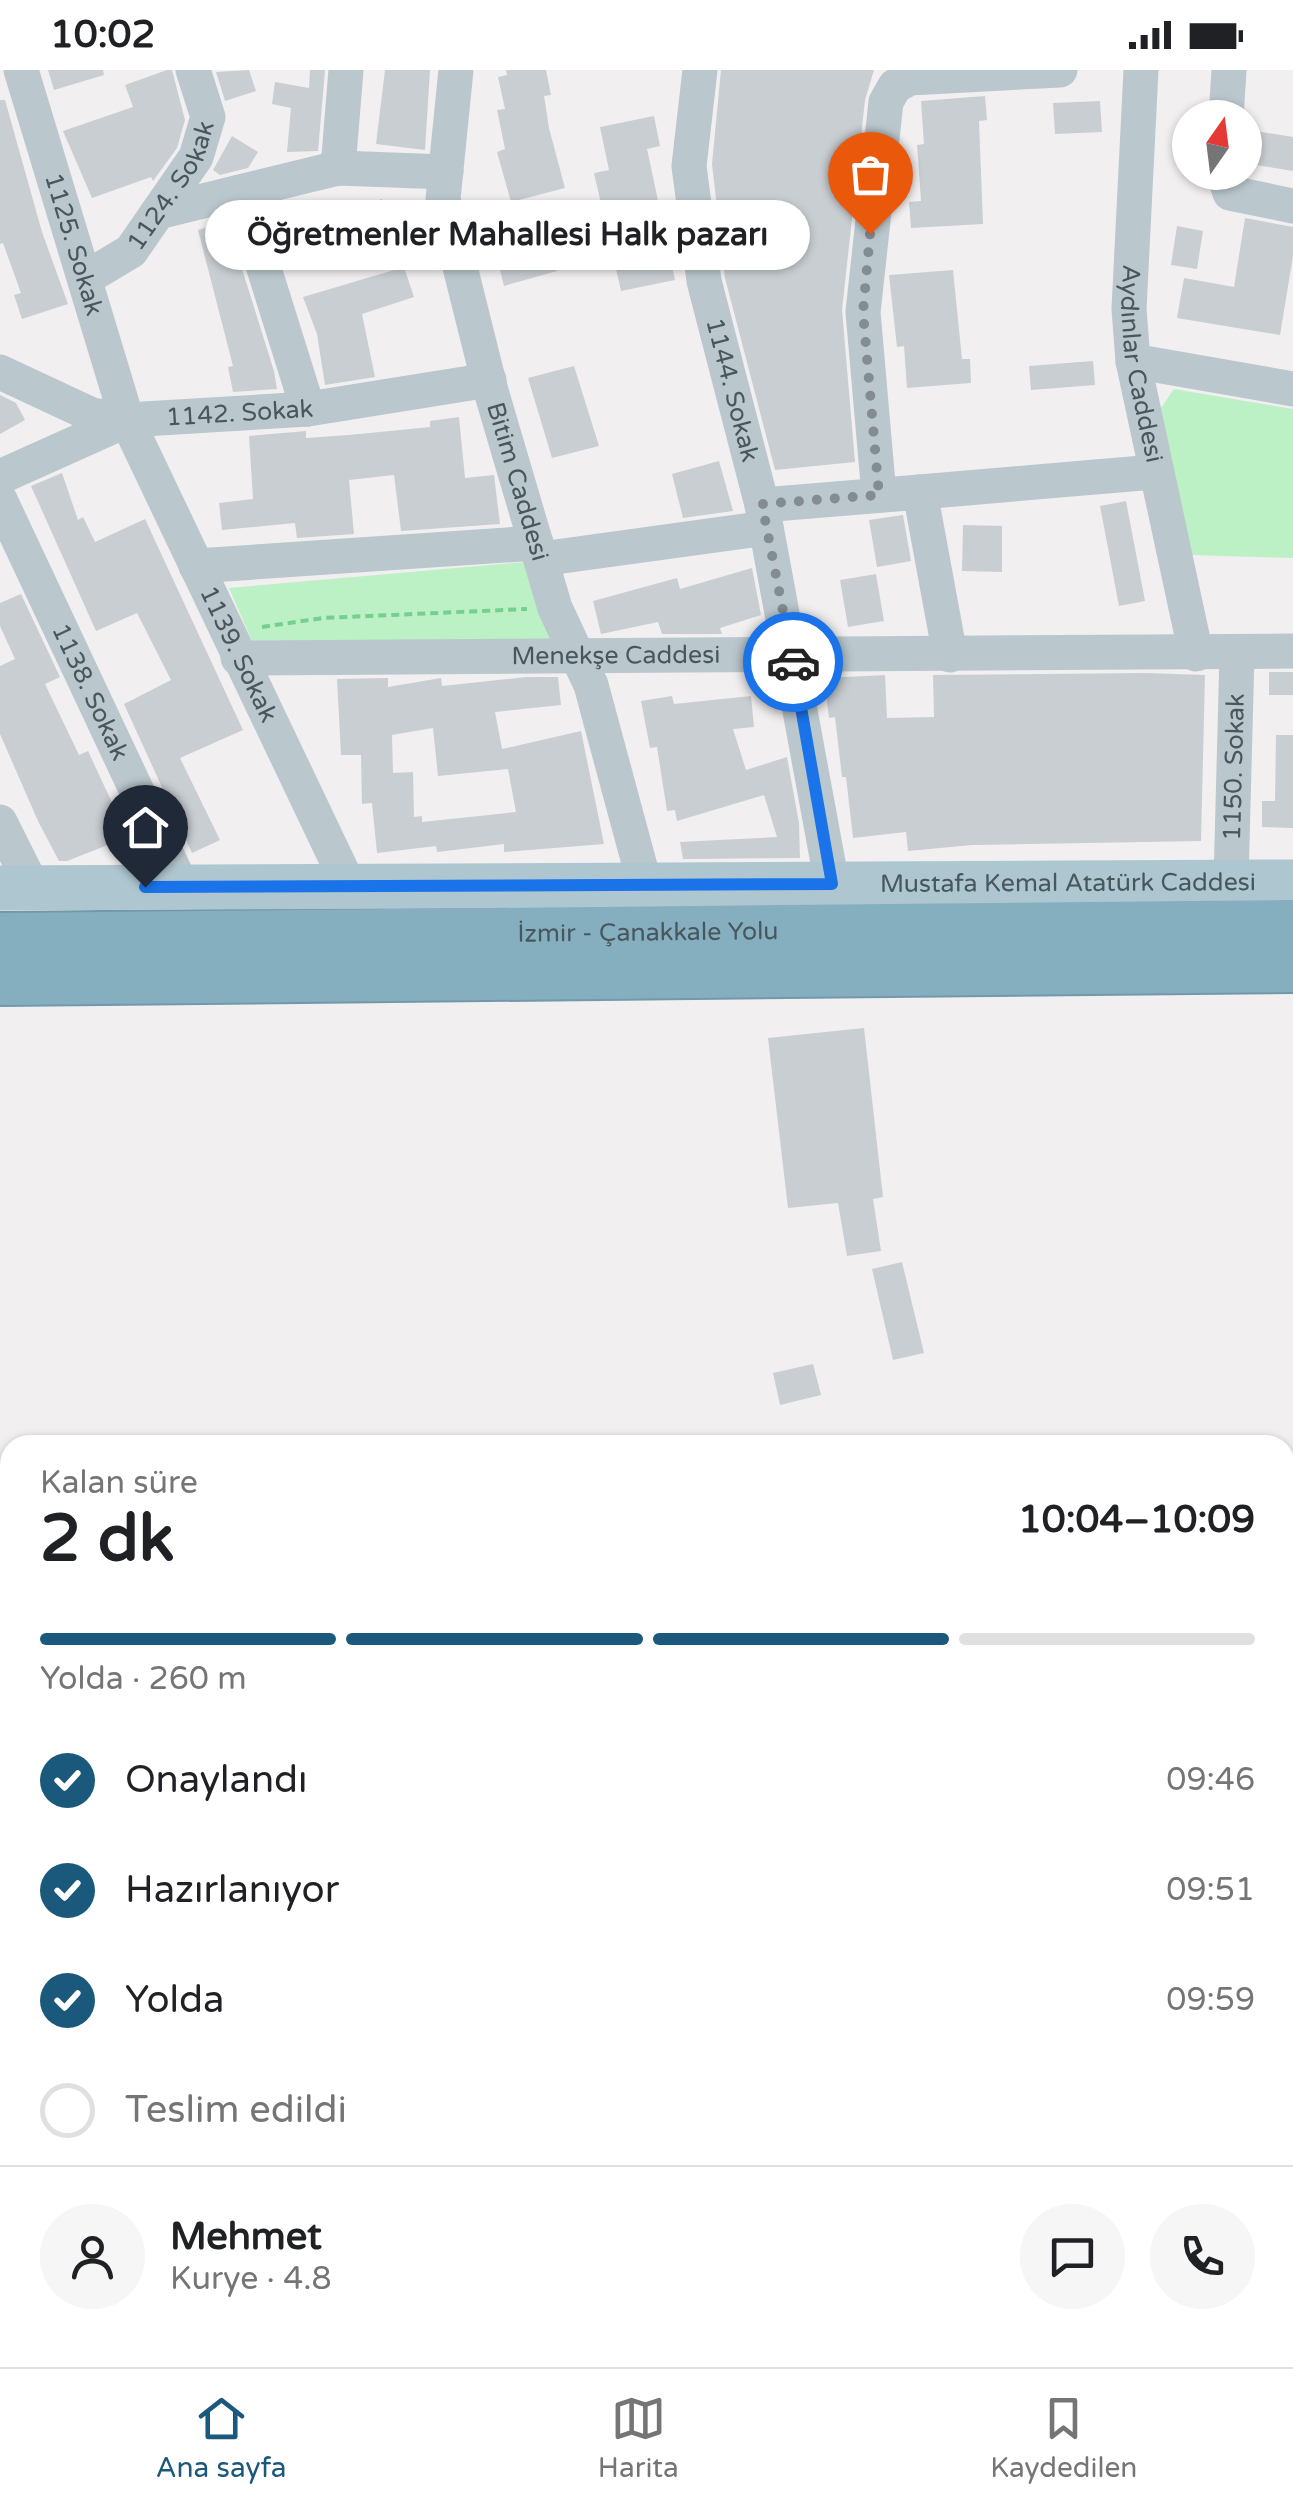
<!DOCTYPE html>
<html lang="tr">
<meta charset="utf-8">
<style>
:root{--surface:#fff;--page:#f6f6f6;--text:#202124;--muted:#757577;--line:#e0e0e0;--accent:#1b597c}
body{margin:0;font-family:"Varela Round",sans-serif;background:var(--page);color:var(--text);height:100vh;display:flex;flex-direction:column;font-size:38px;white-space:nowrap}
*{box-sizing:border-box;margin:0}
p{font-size:32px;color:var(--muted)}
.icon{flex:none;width:55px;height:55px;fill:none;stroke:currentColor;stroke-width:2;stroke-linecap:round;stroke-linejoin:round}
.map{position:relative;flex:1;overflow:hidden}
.panel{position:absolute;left:0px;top:1365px;width:1295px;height:932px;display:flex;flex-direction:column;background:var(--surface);border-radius:30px 30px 0 0;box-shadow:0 2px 8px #0004}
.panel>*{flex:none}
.needle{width:65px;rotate:14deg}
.controls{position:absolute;left:1172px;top:30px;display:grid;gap:20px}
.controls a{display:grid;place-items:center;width:90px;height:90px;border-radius:50%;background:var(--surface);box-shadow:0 2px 8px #0004;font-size:50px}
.pin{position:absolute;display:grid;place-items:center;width:85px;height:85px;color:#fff;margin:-102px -42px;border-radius:50% 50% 50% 0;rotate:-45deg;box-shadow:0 0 10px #0007}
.pin .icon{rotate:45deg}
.courier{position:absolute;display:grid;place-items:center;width:100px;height:100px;margin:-50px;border:8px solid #1a73e8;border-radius:50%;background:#fff;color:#222;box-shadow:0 2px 12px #0007}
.bubble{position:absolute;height:70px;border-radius:35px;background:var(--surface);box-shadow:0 2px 8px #0004;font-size:32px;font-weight:800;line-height:70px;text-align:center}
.head em{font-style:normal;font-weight:800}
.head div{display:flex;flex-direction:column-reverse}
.head{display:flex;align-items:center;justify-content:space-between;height:170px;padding:0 40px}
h1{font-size:65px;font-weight:800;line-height:75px}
.bar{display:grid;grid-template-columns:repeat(4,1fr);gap:15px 10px;align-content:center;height:120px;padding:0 40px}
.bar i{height:12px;border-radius:8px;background:var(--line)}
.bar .current{background:var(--accent)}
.bar p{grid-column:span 4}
.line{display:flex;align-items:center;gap:25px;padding:0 40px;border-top:2px solid var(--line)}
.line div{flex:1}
.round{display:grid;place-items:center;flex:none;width:105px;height:105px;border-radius:52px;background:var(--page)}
ol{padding:0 40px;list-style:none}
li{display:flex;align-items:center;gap:30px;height:110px}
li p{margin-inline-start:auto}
li .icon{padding:10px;border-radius:50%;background:var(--accent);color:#fff;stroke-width:4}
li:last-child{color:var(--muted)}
li i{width:55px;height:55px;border:5px solid var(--line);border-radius:50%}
.status{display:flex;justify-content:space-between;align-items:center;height:70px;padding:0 50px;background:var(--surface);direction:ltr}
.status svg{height:28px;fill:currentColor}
.dock{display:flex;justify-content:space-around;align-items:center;height:140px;border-top:2px solid var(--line);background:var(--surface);font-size:28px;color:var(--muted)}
.dock a{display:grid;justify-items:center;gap:5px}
.dock .current{color:var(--accent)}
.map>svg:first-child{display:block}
</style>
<div class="status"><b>10:02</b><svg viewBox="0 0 49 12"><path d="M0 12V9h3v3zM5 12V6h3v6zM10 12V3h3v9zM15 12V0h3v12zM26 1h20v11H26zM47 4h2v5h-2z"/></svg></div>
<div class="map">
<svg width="1293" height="2297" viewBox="0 0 1293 2297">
<rect width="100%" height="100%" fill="#f2eff0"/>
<g fill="#bcf0c5">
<path d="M1174 319 1293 339V488L1190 485 1161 338Z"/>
<path d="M536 491 558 574 255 578 229 518Z"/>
</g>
<g fill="#c9ced2" fill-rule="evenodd">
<path d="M48 0H103L104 5 54 20Z"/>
<path d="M167 0H172L185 50 177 78 153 111 151 107 92 128 63 61 133 37 125 15Z"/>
<path d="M249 0 256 21 225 31 216 2Z"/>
<path d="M310 0H325L318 81 287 82 291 38 272 34 275 12 309 18Z"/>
<path d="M385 0H430L425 80 376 74Z"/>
<path d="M506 0H546L551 25 544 26 549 58 565 118 511 132 497 82 505 79 497 40 505 39 498 7 507 5Z"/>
<path d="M721 0H874L865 30 842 240 855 392 775 400 725 208 712 94Z"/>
<path d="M985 26 987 50 979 51 983 154 911 158 909 132 921 131 917 75 924 74 921 31Z"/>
<path d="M0 30H5L42 162 68 234 22 249 14 225 21 223 3 173 0 174Z"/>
<path d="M1100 31 1102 62 1055 64 1053 33Z"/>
<path d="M654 46 660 76 647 79 675 210 621 221 594 103 609 100 600 57Z"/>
<path d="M1255 61 1293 67V101L1250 94Z"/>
<path d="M232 66 258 82 248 98 220 105 213 100Z"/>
<path d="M382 129 390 155 357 165 354 156 293 176 282 145 324 131 329 146Z"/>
<path d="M1245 148 1293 157V186L1280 265 1177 248 1184 208 1234 217Z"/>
<path d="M227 151 274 301 277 319 233 322 228 297 233 296 198 160Z"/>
<path d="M1177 156 1203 161 1197 199 1171 195Z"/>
<path d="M550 177 557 201 504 216 498 192Z"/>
<path d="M404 197 414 227 362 244 375 307 325 315 317 264 303 227Z"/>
<path d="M953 200 962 289H970L971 313 907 318 904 276 897 277 889 205Z"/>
<path d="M1093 291 1095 315 1031 320 1029 296Z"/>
<path d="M574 296 599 376 552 388 528 308Z"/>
<path d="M0 325 16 333 25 350 0 364Z"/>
<path d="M459 347 465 408 494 405 500 454 401 461 394 405 349 410 354 464 297 468 295 453 222 460 219 433 253 429 249 366 306 361V368L349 365 430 357V351Z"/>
<path d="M719 391 733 441 683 448 672 404Z"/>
<path d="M62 403 78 450 83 447 95 472 145 449 243 660 180 688 220 770 192 783 124 634 171 610 137 543 96 561 31 416Z"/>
<path d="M1126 431 1145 531 1119 536 1100 436Z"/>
<path d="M903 445 911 491 877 497 869 450Z"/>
<path d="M963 455 1002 456V502L962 501Z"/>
<path d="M752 498 761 545 720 558 722 564H662L658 552 601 564 593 531 677 508 680 519Z"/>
<path d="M876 504 884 551 848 557 840 510Z"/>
<path d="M21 524 60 607 45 614 79 685 88 681 128 767 67 791H59L38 751 0 664V596L15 589 0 556V533Z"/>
<rect x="1269" y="602" width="24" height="23"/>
<path d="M1146 603 1205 605 1201 771 972 775 908 781 906 762 853 768 846 707H842L835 647 829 648 824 608 885 605 887 648 934 647 933 605Z"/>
<path d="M527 607H558L561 635 495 642 502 679 581 661 604 774 504 782V774L437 782 436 776 377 783 372 733 362 734 361 685H341L337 609 388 608V617L441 608 442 616ZM433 658 438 706 508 699 516 742 422 752V746L414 747 413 702 393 703 392 665Z"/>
<path d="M672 626 674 634 751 626 754 657 733 659 746 700 787 687 799 753 800 788 683 789 680 772 777 767 764 725 677 751 675 740 667 741 657 677 650 678 641 631Z"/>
<path d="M1276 665H1293V758L1262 757V731H1275Z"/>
<path d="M864 958 883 1127 873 1129 881 1181 847 1186 838 1133 788 1138 768 968Z"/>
<path d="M902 1192 924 1283 893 1290 872 1199Z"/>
<path d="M813 1294 821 1325 780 1335 773 1303Z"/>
</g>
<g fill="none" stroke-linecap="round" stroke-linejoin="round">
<defs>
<g id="highway">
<path id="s11" d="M0 869 1293 856"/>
<path d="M0 909 1293 896"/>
</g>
</defs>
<use href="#highway" stroke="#7199ab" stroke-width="56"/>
<path stroke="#73d08e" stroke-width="4" stroke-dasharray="8 5" stroke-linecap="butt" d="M262 557 323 548 527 539"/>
<g stroke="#bac7cd" stroke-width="35">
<path id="s1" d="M21 0 127 350 349 816"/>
<path id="s2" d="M456 0 443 129 491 321 555 538 591 615 645 815"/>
<path id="s3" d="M700 0 689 96 704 211 762 435 832 814"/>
<path id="s4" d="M1141 0 1129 239 1133 291 1196 584"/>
<path d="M1226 48 1229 0"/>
<path d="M338 98 346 0"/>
<path d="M1223 102 1230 123 1293 136"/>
<path d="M240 122 308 339"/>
<path d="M158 142 338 98 446 102"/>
<path id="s5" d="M86 208 131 181 196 87 208 47 193 0"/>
<path d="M1133 291 1293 319"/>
<path d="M0 302 92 345 127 350"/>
<path id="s6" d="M0 407 127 350 308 339 489 310"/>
<path d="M920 422 1154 402"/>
<path d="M879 425 863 242 886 32 895 16 910 8 1060 0"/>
<path id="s7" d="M0 430 182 817"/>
<path d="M762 435 920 422 950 585"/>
<path d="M541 489 766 458"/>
<path d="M196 496 536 473"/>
<path id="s8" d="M238 588 1293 581"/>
<path d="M0 752 33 818"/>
<path id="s9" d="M1231 812 1237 584"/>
</g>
<path stroke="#aec6cf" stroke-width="45" id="s10" d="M0 818 1293 812"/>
<use href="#highway" stroke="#85aebf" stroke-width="52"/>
</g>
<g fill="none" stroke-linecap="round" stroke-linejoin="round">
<path stroke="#838c90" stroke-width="10" stroke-dasharray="0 18" d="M793 592 762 434 879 425 863 242 870 164"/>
<path stroke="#1a73e8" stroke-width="12" d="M145 817 832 814 793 592"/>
</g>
<g text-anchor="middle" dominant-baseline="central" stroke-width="10" stroke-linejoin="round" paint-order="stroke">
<g font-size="25" fill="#47575d" stroke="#fff">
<text stroke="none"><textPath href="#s5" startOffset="130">1124. Sokak</textPath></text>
<text stroke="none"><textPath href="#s1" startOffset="182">1125. Sokak</textPath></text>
<text stroke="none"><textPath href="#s4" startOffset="295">Aydınlar Caddesi</textPath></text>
<text stroke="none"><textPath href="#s3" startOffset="325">1144. Sokak</textPath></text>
<text stroke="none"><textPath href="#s6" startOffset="252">1142. Sokak</textPath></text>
<text stroke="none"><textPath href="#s2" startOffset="422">Bitim Caddesi</textPath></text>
<text stroke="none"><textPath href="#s1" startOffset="625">1139. Sokak</textPath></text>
<text stroke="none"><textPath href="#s8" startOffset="378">Menekşe Caddesi</textPath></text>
<text stroke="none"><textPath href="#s7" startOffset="212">1138. Sokak</textPath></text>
<text stroke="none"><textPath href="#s9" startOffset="115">1150. Sokak</textPath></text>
<text stroke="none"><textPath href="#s10" startOffset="1068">Mustafa Kemal Atatürk Caddesi</textPath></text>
<text stroke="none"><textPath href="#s11" startOffset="648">İzmir - Çanakkale Yolu</textPath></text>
</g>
</g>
</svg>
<div class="controls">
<a><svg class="needle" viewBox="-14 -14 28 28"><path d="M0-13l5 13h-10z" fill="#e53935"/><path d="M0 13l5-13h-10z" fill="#757577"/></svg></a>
</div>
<div class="pin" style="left:870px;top:164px;background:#ea580c"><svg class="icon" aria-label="bag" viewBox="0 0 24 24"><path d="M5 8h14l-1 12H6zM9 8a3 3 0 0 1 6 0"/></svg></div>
<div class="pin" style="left:145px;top:817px;background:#1f2937"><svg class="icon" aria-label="home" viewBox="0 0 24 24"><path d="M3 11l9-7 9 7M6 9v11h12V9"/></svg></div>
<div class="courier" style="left:793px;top:592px"><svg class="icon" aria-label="car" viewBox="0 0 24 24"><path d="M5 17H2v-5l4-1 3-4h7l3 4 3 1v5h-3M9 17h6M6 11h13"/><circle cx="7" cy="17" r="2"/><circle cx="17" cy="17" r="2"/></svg></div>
<div class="bubble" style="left:205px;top:130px;width:605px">Öğretmenler Mahallesi Halk pazarı</div>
<section class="panel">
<div class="head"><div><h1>2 dk</h1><p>Kalan süre</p></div><em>10:04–10:09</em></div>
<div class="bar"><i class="current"></i><i class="current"></i><i class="current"></i><i></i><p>Yolda · 260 m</p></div>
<ol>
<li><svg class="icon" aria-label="check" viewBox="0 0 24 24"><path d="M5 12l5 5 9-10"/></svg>Onaylandı<p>09:46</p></li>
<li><svg class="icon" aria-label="check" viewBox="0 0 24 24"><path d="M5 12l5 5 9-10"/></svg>Hazırlanıyor<p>09:51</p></li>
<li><svg class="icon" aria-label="check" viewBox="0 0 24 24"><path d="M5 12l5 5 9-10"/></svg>Yolda<p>09:59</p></li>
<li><i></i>Teslim edildi</li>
</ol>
<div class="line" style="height:180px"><a class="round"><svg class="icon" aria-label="person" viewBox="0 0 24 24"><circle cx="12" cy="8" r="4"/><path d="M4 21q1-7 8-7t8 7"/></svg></a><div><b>Mehmet</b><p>Kurye · 4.8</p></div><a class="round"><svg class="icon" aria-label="chat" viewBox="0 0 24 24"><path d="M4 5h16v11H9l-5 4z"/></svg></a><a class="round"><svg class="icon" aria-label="phone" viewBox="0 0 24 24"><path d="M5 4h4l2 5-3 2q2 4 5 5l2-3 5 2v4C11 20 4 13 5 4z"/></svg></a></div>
</section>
</div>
<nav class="dock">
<a class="current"><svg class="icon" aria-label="home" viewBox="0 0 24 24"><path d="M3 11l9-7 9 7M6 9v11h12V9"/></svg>Ana sayfa</a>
<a><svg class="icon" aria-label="map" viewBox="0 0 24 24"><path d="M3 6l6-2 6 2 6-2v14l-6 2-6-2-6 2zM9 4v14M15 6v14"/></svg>Harita</a>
<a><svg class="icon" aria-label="saved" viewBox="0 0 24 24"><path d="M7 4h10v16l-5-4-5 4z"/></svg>Kaydedilen</a>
</nav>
